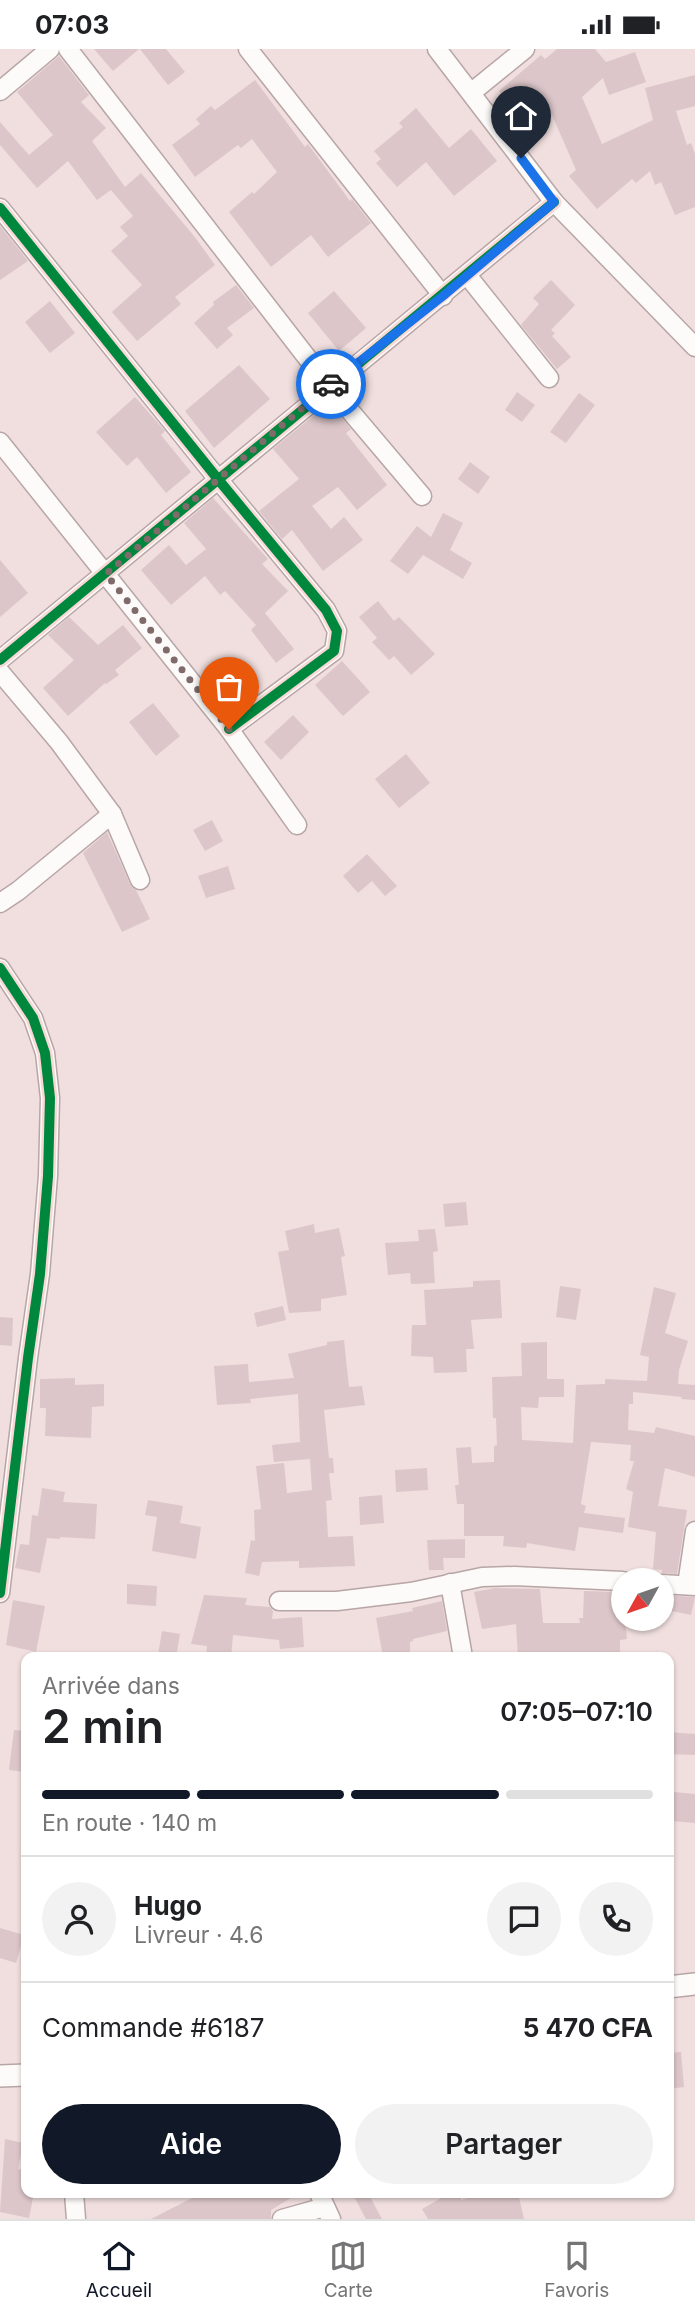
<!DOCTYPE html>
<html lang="fr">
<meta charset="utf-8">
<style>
:root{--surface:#fff;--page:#f2f2f2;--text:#202124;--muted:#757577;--line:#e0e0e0;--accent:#111827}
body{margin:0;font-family:Inter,sans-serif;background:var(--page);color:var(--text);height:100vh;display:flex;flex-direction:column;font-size:26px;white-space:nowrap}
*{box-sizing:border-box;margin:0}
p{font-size:23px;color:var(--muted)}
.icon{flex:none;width:38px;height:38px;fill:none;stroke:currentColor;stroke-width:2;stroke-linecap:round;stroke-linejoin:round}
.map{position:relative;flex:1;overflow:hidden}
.drawer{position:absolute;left:21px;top:1603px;width:653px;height:546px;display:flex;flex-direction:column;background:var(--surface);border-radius:14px;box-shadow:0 2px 5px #0004}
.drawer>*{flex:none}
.needle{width:46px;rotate:230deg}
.buttons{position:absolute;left:611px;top:1519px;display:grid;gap:14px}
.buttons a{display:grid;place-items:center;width:63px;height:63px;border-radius:50%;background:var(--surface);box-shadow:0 2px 5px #0004;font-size:35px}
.pin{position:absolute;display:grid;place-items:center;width:60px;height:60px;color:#fff;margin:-72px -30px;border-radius:50% 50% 50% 0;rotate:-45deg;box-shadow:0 0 7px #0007}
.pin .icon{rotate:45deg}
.courier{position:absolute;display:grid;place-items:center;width:70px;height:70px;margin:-35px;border:5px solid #1a73e8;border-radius:50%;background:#fff;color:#222;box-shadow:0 2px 9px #0007}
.headline em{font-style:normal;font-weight:600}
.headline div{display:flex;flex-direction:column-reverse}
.headline{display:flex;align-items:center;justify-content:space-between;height:119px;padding:0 21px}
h1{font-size:46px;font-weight:600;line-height:52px}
.bar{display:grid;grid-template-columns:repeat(4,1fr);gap:10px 7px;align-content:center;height:84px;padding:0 21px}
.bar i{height:9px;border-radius:5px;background:var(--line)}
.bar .selected{background:var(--accent)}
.bar p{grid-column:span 4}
.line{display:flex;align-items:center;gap:18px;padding:0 21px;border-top:2px solid var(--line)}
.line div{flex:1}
.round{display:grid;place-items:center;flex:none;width:74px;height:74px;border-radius:37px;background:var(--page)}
.button{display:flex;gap:14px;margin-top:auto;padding:14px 21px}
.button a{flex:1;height:80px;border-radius:42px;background:var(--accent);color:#fff;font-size:28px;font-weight:600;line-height:80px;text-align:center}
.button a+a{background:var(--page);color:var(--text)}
.status{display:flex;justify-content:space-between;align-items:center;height:49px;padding:0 35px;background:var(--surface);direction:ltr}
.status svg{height:19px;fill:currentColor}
.dock{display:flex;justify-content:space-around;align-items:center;height:98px;border-top:2px solid var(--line);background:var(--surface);font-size:19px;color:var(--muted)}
.dock a{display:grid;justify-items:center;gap:4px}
.dock .selected{color:var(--accent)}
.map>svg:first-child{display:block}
</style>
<div class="status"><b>07:03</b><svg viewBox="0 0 49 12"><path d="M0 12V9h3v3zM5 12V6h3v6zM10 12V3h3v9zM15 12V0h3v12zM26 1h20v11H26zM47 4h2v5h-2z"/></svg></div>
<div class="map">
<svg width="695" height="2170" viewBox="0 0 695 2170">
<rect width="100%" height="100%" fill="#f0dfde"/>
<g fill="#dcc6c9">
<path d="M94 0H139L113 22Z"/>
<path d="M140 0H166L185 23 168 36Z"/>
<path d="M557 0H595L606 13 635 3 646 33 609 46 603 29 582 48 602 95 653 71 645 39 695 26V57L676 62 687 96 691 94 695 105V158L675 166 661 133 655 136 650 122 636 134 632 130 597 160 569 127 576 121 552 66 533 82 499 42 541 6 545 10Z"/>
<path d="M59 7 89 46 81 53 106 79 92 92 125 138 141 124 194 187 215 216 175 248 181 255 137 292 112 263 142 236 111 202 128 187 120 178 133 167 111 141 97 151 68 112 37 139 0 96V73L29 106 53 86 17 43Z"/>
<path d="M255 31 305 98 308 95 350 152 352 150 371 174 328 208 311 186 271 218 229 163 252 143 254 145 277 123 252 90 241 99 238 96 195 128 172 96 200 75 196 70 211 57 215 61Z"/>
<path d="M416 59 449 99 471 80 497 112 454 147 426 113 397 138 376 114 381 110 374 102 403 78 399 74Z"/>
<path d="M0 177 28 212 0 231Z"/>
<path d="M551 231 575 256 551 281 555 284 552 287 571 308 557 320 521 276 539 255 533 249Z"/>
<path d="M236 236 254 259 227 279 233 286 217 300 194 274 214 256 213 253Z"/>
<path d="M334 242 366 279 339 302 308 264Z"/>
<path d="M50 252 75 284 50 304 25 273Z"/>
<path d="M239 316 270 350 214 399 185 362Z"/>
<path d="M517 343 535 356 522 373 505 361Z"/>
<path d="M579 344 595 356 566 394 550 383Z"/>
<path d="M135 348 165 382 161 386 191 423 166 444 137 408 127 417 96 383Z"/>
<path d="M329 354 351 380 346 384 387 436 357 461 338 438 312 457 331 480 344 468 363 491 323 522 292 481 282 490 259 462 299 430 273 400Z"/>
<path d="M470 413 490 428 478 445 458 430Z"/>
<path d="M213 449 268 510 262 515 288 542 265 564 294 600 276 614 251 581 256 576 225 542 220 546 205 527 171 556 141 521 169 496 186 516 206 500 184 474Z"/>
<path d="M443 464 463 474 450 501 472 514 463 530 423 506 408 525 390 512 417 477 431 488Z"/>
<path d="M0 511 28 544 0 568Z"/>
<path d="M378 552 394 572 399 568 435 605 411 626 394 607 389 611 372 593 377 589 359 568Z"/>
<path d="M69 568 98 596 123 576 142 599 115 621 119 626 106 635 105 634 68 667 43 639 74 611 48 586Z"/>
<path d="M342 612 370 643 343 667 315 636Z"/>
<path d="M153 654 180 687 156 707 129 673Z"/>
<path d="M293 666 309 683 281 711 264 693Z"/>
<path d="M406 705 430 734 399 759 375 730Z"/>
<path d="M212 771 223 792 205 802 193 781Z"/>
<path d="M107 783 130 835 136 841 150 870 122 883 83 804Z"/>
<path d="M367 805 397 837 385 847 372 832 358 844 343 827Z"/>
<path d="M228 817 235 840 206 849 198 827Z"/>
<path d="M466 1153 468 1176 445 1178 443 1155Z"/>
<path d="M314 1175 315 1184 339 1179 345 1207 341 1208 347 1246 321 1250V1262L289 1264 278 1203 289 1201 285 1182Z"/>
<path d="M435 1180 438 1202 433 1203 435 1234 411 1235 410 1224 388 1226 385 1194 419 1192 418 1181Z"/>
<path d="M500 1231 502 1269 471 1271 474 1300H466L467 1323 434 1324 433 1308 411 1307 412 1276H426L424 1241 473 1238V1232Z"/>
<path d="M560 1237 581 1240 576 1271 556 1268Z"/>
<path d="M654 1238 676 1244 665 1284 688 1292 679 1321 678 1335 695 1336V1351L681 1350 682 1348 633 1343V1355H629L628 1381 654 1384 656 1378 695 1387V1428L665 1419 658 1457 687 1461 677 1525 662 1524V1521L653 1520 656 1483 628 1478 633 1443 626 1440 634 1412H630L631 1396 591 1393 581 1455 586 1457 584 1464 625 1469 623 1484 579 1478 575 1502 527 1494 526 1499 503 1497 504 1487H464V1455H457L455 1436H459L456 1399 471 1398 472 1414 494 1413V1397L497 1396 496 1369H493L492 1328 522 1327 521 1294 547 1293V1330H564V1348H539L538 1359 521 1358 522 1391 573 1394 576 1336 605 1335V1330L647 1332 649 1308 640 1306Z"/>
<path d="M283 1257 286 1271 257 1278 254 1264Z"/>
<path d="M0 1268 13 1269 12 1297 0 1296Z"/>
<path d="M344 1291 349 1338 362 1337 365 1356 324 1361 329 1409H333L334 1424H329L332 1451 326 1452 328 1488 353 1487 355 1517 299 1519V1512L262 1513 259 1527 245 1524 251 1491 255 1492 254 1461 261 1460 256 1417 284 1414 287 1444 312 1441 310 1410 274 1413 272 1396 300 1393 298 1345 250 1350 251 1354 217 1356 214 1317 248 1315 249 1333 294 1329 288 1305 327 1296V1293Z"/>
<path d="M75 1329V1336L104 1335V1357L92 1358 91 1389 45 1387 46 1359H40V1330Z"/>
<path d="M427 1419 428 1441 396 1443 395 1421Z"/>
<path d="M42 1439 65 1443 63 1453 97 1455 95 1490 60 1488V1490L47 1489 40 1524 15 1519 20 1495 29 1496 32 1466 38 1467Z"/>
<path d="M382 1446 384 1474 360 1476 359 1448Z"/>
<path d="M148 1451 183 1457 180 1474 201 1478 196 1510 152 1502 157 1468 145 1466Z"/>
<path d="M465 1490V1509H443L444 1521H429L427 1491Z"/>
<path d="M127 1535 157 1537 156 1557 127 1555Z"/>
<path d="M495 1539 540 1540 543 1574H580L579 1569H583L584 1542 615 1543V1566L623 1565V1570H625L627 1590 620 1591V1608H518L516 1575 482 1580 474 1543Z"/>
<path d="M204 1546 247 1549 245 1556 270 1558 273 1562 272 1570 302 1568 304 1598 280 1600 279 1591 233 1586 231 1608H206L207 1597 191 1595Z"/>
<path d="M662 1546 695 1548 691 1566 662 1560Z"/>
<path d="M13 1551 45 1557 36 1603 6 1596Z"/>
<path d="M442 1552 447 1582 413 1590V1592L410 1593V1608H383L376 1569 413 1562 412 1559Z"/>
<path d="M162 1582 180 1585 176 1608 158 1606Z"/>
<path d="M14 1681 26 1682V1723L9 1721Z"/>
<path d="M668 1683 695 1685V1706L668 1705Z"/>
<path d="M674 1743 695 1745V1774L672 1772Z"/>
<path d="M0 1879 24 1886 16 1914 0 1909Z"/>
<path d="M681 2003 684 2038 668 2040V2004Z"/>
<path d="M5 2090 23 2094 18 2120 25 2121 24 2144H34L29 2169 0 2163Z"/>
<path d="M202 2144H299L271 2161V2170H151Z"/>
<path d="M352 2144H368L382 2170H366Z"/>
<path d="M450 2144H460L461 2151 485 2144H518L524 2170H428L422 2160Z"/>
</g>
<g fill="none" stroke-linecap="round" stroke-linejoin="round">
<defs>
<g id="minor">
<path d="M68 0 329 337 422 447"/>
<path d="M248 0 443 247"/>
<path d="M437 0 554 153 695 298"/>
<path d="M0 42 50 0"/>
<path d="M472 43 525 0"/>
<path d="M0 159 217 429 326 561 337 582 334 602 229 680"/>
<path d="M467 226 549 329"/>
<path d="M0 393 229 680 297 776"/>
<path d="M0 611 554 153"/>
<path d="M0 623 59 693 112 765 140 831"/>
<path d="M0 854 18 842 112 765"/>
<path d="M0 919 33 969 45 1004 50 1049 48 1127 40 1225 28 1309 0 1544"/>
<path d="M450 1534 463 1608"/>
<path d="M662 1535 695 1537"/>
<path d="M687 1536 695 1482"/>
<path d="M279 1552H337L411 1543 482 1528 514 1527 623 1532"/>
<path d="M74 2144 76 2170"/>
<path d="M319 2144 331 2170"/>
<path d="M282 2170 325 2158"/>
</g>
<g id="tertiary">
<path d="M668 1938 695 1935"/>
<path d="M0 2027 26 2026"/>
</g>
</defs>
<use href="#minor" stroke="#b7a6a5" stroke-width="21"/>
<use href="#tertiary" stroke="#b7a6a5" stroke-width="24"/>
<use href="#minor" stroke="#fdfafa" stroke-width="18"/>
<use href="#tertiary" stroke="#fdfafa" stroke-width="21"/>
<defs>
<g id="cycleway">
<path d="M0 159 217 429 326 561 337 582 334 602 229 680"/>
<path d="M0 611 554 153"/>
<path d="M0 919 33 969 45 1004 50 1049 48 1127 40 1225 28 1309 0 1544"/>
</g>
</defs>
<use href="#cycleway" stroke="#f8d8d6" stroke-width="15"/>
<use href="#cycleway" stroke="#00873e" stroke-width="10"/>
</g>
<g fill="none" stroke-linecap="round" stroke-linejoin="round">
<path stroke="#7e6b6a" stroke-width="7" stroke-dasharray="0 12.6" d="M229 680 106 525 331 335"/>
<path stroke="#1a73e8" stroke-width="9" d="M331 335 443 247 554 153 521 109"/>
</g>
</svg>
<div class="buttons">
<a><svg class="needle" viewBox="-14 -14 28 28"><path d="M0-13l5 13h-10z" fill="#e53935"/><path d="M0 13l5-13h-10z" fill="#757577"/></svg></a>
</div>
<div class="pin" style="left:229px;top:680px;background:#ea580c"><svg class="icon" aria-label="bag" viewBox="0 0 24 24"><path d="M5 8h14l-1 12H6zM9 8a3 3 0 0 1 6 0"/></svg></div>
<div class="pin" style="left:521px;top:109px;background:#1f2937"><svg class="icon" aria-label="home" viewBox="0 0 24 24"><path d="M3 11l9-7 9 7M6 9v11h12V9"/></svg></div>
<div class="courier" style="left:331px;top:335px"><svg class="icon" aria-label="car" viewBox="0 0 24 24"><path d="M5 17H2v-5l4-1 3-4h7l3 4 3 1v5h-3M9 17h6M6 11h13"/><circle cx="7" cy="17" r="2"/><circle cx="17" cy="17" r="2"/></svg></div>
<section class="drawer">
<div class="headline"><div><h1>2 min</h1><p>Arrivée dans</p></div><em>07:05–07:10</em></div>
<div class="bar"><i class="selected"></i><i class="selected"></i><i class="selected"></i><i></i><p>En route · 140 m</p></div>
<div class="line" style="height:126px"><a class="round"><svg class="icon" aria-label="person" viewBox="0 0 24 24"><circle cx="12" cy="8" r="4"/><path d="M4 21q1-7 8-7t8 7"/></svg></a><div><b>Hugo</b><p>Livreur · 4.6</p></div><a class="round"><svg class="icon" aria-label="chat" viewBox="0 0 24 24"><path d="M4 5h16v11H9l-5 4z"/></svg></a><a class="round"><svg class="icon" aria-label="phone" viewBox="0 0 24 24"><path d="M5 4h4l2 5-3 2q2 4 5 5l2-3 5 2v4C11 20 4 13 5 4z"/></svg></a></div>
<div class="line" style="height:91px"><div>Commande #6187</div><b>5 470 CFA</b></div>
<div class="button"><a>Aide</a><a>Partager</a></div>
</section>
</div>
<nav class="dock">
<a class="selected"><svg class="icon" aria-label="home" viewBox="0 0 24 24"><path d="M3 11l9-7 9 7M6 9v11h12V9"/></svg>Accueil</a>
<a><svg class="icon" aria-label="map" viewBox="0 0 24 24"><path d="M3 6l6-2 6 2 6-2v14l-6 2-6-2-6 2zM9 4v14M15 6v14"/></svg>Carte</a>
<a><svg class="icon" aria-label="saved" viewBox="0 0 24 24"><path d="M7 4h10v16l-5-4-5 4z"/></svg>Favoris</a>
</nav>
